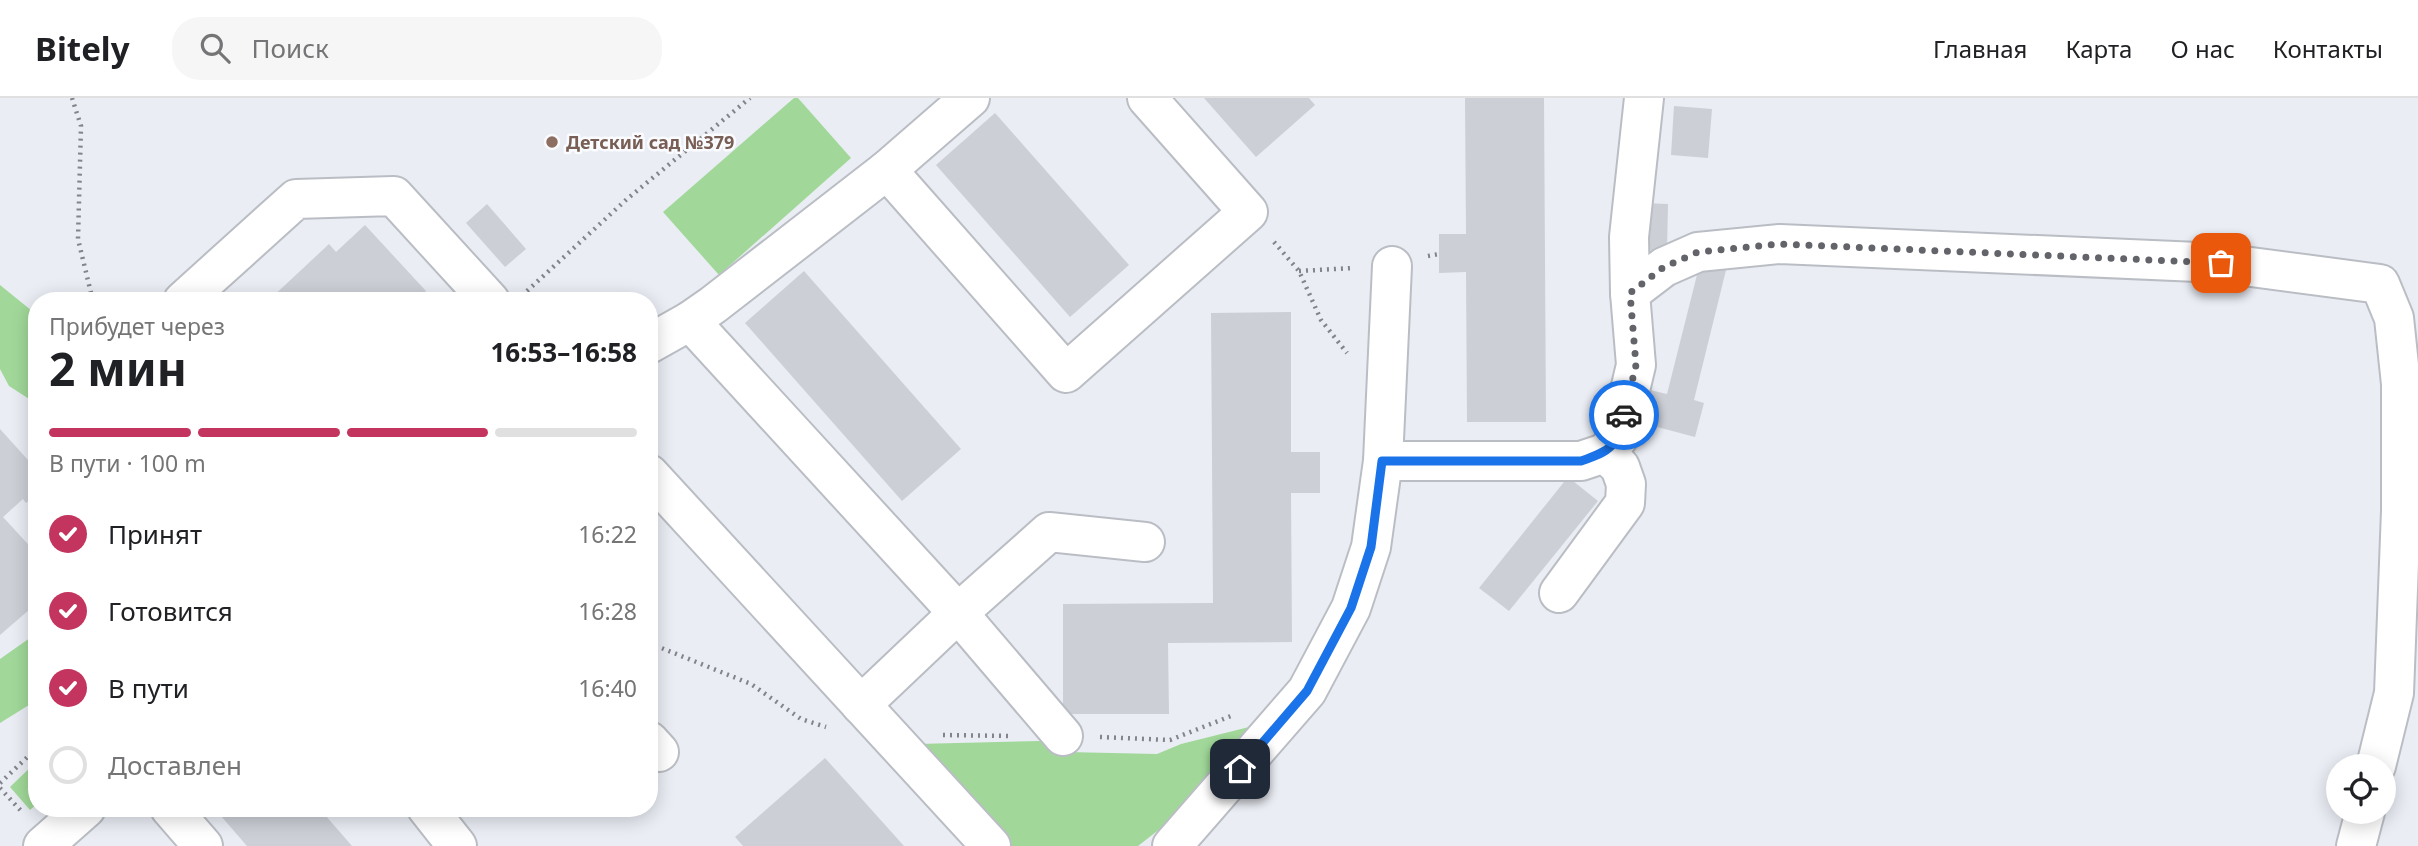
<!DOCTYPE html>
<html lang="ru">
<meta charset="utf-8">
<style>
:root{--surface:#fff;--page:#f6f6f6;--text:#202124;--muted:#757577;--line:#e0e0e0;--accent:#c3345e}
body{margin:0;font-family:"Noto Sans",sans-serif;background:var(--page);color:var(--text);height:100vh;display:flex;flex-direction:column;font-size:26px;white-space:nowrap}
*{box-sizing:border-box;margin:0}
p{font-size:23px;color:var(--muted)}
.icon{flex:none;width:38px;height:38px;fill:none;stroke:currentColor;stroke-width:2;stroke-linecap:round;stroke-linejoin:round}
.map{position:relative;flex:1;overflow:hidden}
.side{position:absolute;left:28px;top:194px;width:630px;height:525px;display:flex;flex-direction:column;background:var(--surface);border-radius:28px;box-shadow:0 4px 18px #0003}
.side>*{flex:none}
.tools{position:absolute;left:2326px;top:656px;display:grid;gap:14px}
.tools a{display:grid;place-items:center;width:70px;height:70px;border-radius:50%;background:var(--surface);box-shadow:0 4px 18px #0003;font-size:35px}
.pin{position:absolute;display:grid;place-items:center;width:60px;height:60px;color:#fff;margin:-30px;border-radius:14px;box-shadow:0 4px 10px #0006}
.courier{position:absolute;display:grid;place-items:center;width:70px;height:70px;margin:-35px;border:5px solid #1a73e8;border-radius:50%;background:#fff;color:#222;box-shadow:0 2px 9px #0007}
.head em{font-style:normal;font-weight:700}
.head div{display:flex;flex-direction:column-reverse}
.head{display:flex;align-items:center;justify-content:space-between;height:119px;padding:0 21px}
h1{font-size:46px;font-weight:700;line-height:52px}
.bar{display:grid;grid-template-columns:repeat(4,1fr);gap:10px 7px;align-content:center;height:84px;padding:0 21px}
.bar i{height:9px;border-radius:5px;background:var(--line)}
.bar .on{background:var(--accent)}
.bar p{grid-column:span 4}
ol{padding:0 21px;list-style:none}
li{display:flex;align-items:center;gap:21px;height:77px}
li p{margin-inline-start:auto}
li .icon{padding:7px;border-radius:50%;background:var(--accent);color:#fff;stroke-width:4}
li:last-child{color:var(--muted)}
li i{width:38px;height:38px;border:4px solid var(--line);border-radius:50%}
header{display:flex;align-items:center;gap:42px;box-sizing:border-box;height:98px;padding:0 35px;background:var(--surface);border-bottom:2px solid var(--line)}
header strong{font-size:33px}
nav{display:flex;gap:38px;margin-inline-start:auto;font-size:24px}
.search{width:490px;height:63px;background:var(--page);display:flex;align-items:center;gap:18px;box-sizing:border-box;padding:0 24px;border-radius:28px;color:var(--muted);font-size:26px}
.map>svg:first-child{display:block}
</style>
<header>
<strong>Bitely</strong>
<div class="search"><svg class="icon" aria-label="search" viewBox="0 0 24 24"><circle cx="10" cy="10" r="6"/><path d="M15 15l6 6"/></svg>Поиск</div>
<nav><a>Главная</a><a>Карта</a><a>О нас</a><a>Контакты</a></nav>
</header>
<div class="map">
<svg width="2418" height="748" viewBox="0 0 2418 748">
<rect width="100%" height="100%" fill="#eaedf4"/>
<g fill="#a1d899">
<path d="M794 0H798L851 60 719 177 663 114Z"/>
<path d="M0 187 37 217V306L9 288 0 271Z"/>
<path d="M37 535V602L0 625V561Z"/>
<path d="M1249 629 1188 709 1138 748H1010L940 678 917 646 1039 643 1067 654 1157 656 1181 646Z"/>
<path d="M37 663V706L30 712 10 689Z"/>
</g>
<g fill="#cccfd6">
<path d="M1204 0H1309L1315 7 1256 59Z"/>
<path d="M1465 0H1544L1546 324H1467L1466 174 1439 175V136H1466Z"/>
<path d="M1674 8 1712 11 1708 60 1671 57Z"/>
<path d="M995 15 1129 167 1070 219 936 67Z"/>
<path d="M1643 105 1668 106 1667 153 1642 152Z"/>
<path d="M487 106 526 151 505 169 466 125Z"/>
<path d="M365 127 426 193 416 203H268L329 146 336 154Z"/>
<path d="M1701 161 1727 168 1694 302 1704 305 1695 339 1642 325 1650 292 1667 296Z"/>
<path d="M804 173 961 351 902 403 745 225Z"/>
<path d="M1291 214V354H1320V395H1291L1292 544 1168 545 1169 616H1063V506L1213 505 1211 215Z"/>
<path d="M0 331 37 372V396L26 405 23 401 3 419 37 456V505L0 537Z"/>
<path d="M1568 379 1598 403 1509 513 1479 490Z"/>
<path d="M649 475 658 484 649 492Z"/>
<path d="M825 660 904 748H743L735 739Z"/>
<path d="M214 710H319L352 748H247Z"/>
</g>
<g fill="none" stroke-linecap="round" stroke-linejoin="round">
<defs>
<g id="minor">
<path d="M887 72 1066 275 1248 114 1147 0"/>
<path d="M1630 195 1664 169 1698 154 1780 146 2221 165 2380 186 2394 220 2401 286V413L2394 595 2376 668"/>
<path d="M183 203 296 101 394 98 490 203"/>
<path d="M690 223 958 515 1063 638"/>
<path d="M649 246 690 223 713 207 887 72 970 0"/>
<path d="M1383 363H1581L1605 355 1619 339 1636 267 1630 195 1629 139 1644 0"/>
<path d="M649 376 991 748"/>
<path d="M1559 495 1625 405 1626 386 1620 369 1605 355"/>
<path d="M861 607 958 515 1049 434 1145 444"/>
<path d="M649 643 659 654"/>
<path d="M170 710 203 748"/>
<path d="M427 710 457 748"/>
<path d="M43 748 86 710"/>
<path d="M1172 748 1307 593 1351 510 1371 449 1383 363 1392 168"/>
<path d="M2356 748 2365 714"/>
</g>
</defs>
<use href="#minor" stroke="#babec4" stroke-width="42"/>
<g stroke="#828489" stroke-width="4.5" stroke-dasharray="2 5" stroke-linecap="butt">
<path d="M72 0 81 28 78 141 91 195 96 203"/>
<path d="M1274 144 1299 173 1321 222 1347 255"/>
<path d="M1428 158 1439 156"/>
<path d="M1299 173 1354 170"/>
<path d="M527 193 627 101 750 0"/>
<path d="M649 545 751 586 801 621 826 629"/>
<path d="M943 637 1011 638"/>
<path d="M1100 639 1170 642 1231 618"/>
<path d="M0 685 37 650"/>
<path d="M0 690 23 715"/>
</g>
<use href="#minor" stroke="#fff" stroke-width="38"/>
</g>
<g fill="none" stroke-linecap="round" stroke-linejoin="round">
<path stroke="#636469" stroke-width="7" stroke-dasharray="0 12.6" d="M1624 317 1636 267 1630 195 1664 169 1698 154 1780 146 2221 165"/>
<path stroke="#1a73e8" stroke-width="9" d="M1240 671 1307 593 1351 510 1371 449 1382 363H1581C1611 353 1617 348 1624 317"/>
</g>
<circle fill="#8d6e63" stroke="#f9fbff" stroke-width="2.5" cx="552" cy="44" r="7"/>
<g text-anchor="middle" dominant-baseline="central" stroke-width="5" stroke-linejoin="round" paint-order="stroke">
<g font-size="18" font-weight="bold" fill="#785e54" stroke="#f9fbff" text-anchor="start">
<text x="566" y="44">Детский сад №379</text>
</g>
</g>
</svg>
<div class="tools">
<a><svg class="icon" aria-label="locate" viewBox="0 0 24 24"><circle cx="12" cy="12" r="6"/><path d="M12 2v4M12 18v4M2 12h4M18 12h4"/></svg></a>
</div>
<div class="pin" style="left:2221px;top:165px;background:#ea580c"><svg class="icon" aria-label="bag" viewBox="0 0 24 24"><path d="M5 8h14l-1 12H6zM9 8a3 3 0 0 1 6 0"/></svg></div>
<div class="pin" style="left:1240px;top:671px;background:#1f2937"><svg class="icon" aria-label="home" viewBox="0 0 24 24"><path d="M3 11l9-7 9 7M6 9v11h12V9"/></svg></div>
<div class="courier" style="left:1624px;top:317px"><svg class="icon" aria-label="car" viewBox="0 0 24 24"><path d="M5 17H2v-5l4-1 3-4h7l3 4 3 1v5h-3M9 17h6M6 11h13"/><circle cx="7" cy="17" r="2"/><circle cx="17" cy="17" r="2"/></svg></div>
<section class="side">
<div class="head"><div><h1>2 мин</h1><p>Прибудет через</p></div><em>16:53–16:58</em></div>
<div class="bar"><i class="on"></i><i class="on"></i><i class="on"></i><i></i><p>В пути · 100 m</p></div>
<ol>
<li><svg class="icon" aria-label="check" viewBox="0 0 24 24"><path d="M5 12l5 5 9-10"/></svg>Принят<p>16:22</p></li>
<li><svg class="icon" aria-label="check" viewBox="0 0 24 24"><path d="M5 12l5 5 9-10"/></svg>Готовится<p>16:28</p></li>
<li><svg class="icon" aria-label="check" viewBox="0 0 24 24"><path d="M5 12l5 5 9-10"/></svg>В пути<p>16:40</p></li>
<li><i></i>Доставлен</li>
</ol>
</section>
</div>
